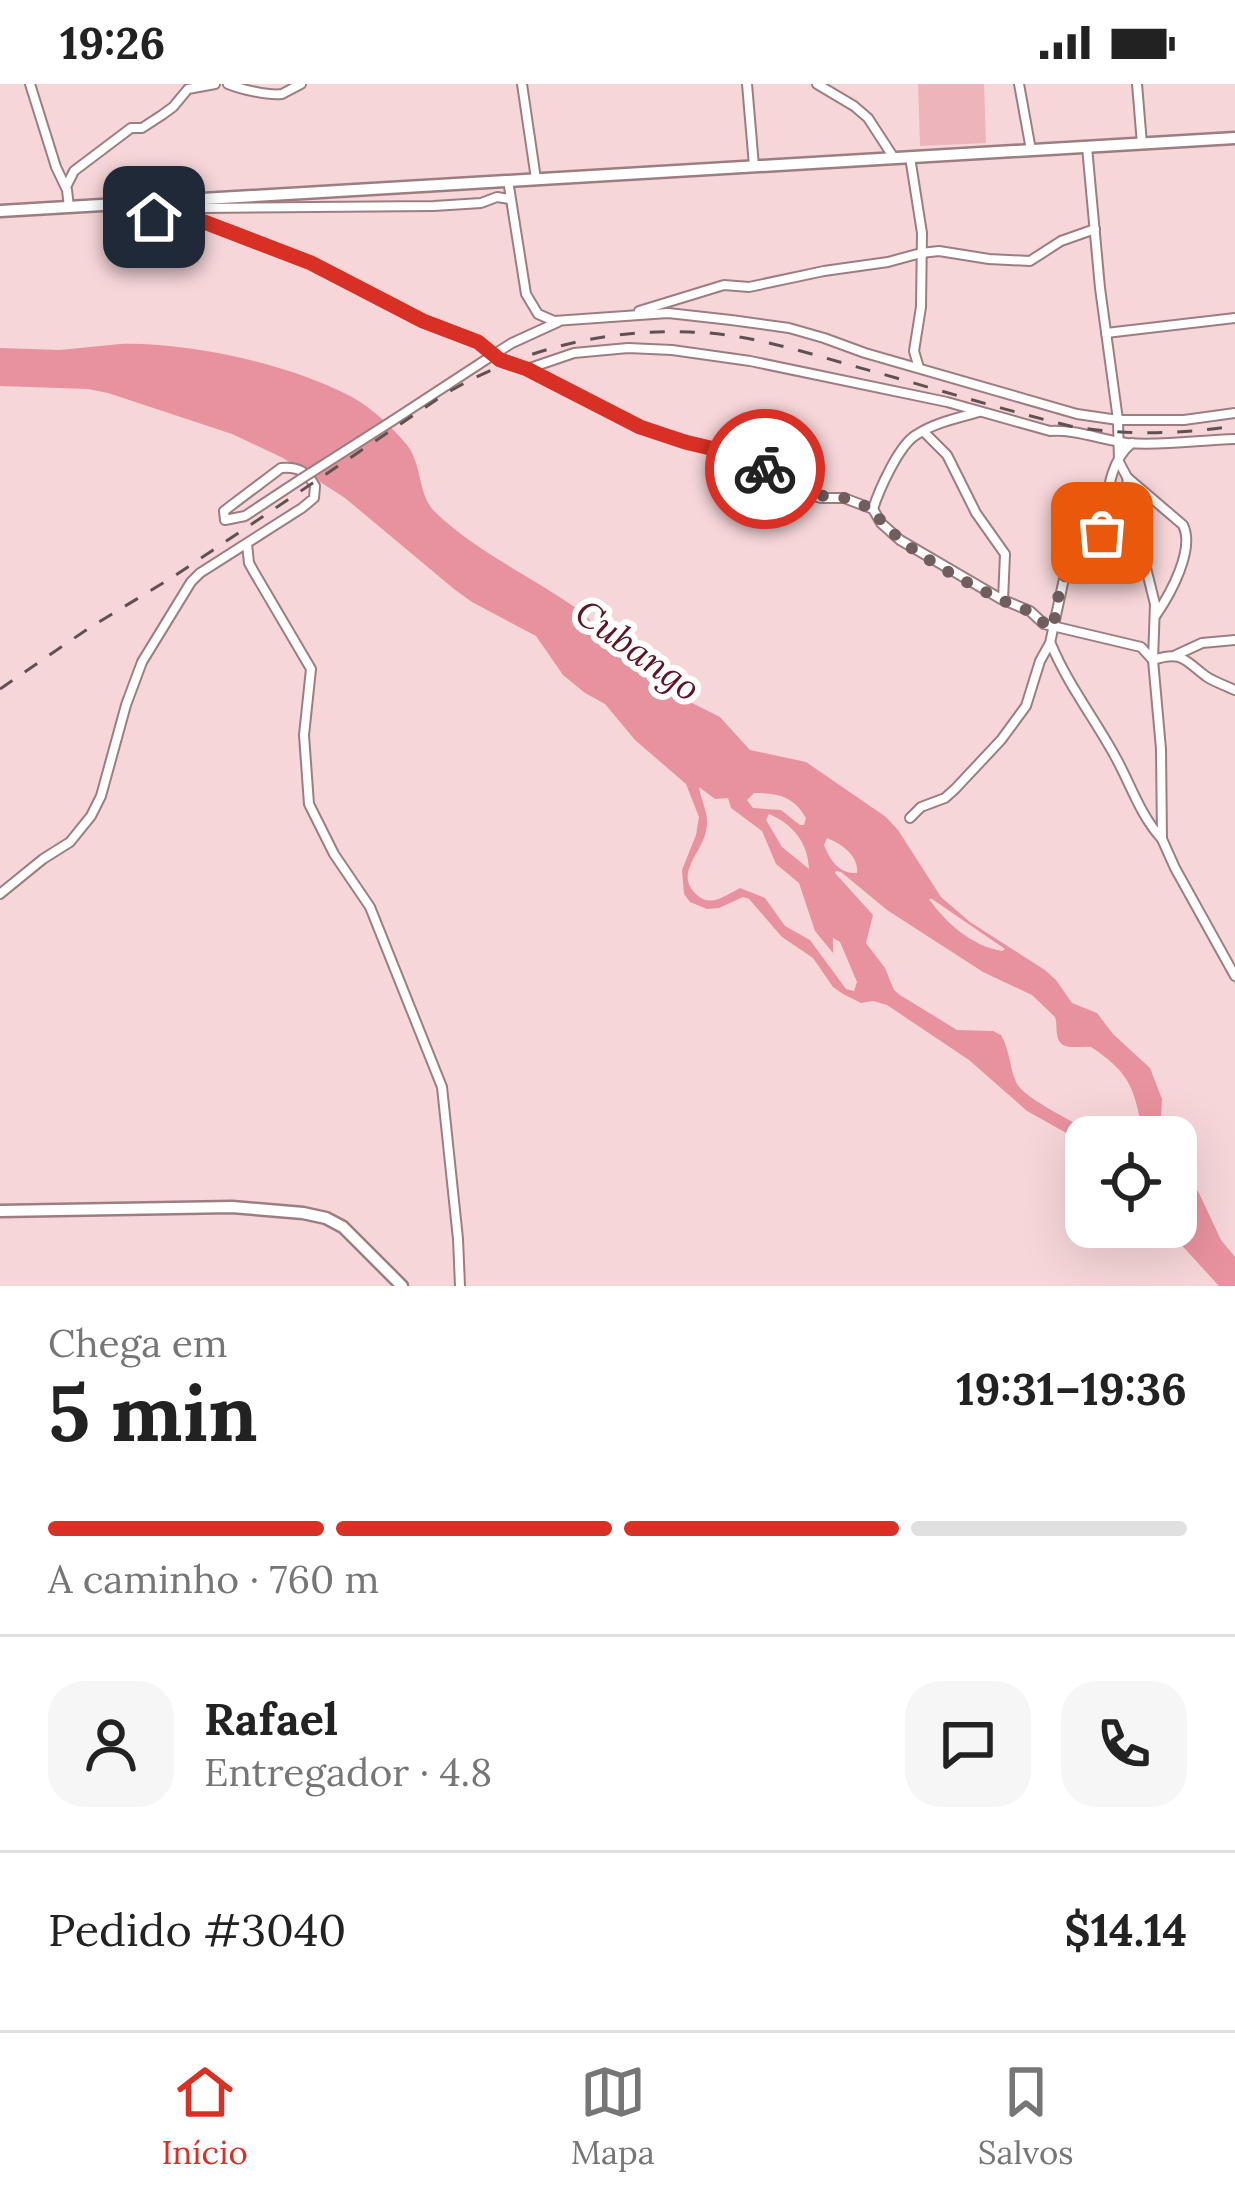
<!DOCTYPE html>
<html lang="pt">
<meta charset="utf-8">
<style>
:root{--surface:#fff;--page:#f6f6f6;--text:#222;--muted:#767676;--line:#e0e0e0;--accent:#d93025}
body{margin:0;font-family:Lora,serif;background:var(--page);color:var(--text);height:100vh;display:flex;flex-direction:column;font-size:45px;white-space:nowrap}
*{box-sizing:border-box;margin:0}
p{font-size:39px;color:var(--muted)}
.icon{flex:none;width:66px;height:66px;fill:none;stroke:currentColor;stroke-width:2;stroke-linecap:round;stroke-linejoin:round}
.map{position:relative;height:1202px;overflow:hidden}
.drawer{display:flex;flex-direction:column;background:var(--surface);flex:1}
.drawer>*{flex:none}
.tools{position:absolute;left:1065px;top:1032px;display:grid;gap:24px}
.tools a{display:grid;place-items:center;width:132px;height:132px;border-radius:24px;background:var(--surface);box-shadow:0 12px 48px #0002;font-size:60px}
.pin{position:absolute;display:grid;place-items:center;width:102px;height:102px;color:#fff;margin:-51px;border-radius:24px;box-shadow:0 6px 18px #0006}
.courier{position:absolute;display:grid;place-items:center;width:120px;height:120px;margin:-60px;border:9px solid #d93025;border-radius:50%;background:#fff;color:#222;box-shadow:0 3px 15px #0007}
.headline em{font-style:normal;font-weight:800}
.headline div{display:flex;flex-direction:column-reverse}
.headline{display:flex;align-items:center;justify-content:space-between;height:204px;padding:0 48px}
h1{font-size:78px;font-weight:800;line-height:90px}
.bar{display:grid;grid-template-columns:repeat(4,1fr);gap:18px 12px;align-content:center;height:144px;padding:0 48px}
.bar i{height:15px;border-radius:9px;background:var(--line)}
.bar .on{background:var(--accent)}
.bar p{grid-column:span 4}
.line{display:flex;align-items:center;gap:30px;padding:0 48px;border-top:3px solid var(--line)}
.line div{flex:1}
.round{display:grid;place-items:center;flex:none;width:126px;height:126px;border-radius:36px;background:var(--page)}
.status{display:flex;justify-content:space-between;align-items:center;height:84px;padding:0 60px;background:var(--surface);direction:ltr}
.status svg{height:33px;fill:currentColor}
.tabs{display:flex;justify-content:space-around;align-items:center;height:168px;border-top:3px solid var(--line);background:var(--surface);font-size:33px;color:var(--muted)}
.tabs a{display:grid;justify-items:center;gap:6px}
.tabs .on{color:var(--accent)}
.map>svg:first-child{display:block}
</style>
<div class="status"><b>19:26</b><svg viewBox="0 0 49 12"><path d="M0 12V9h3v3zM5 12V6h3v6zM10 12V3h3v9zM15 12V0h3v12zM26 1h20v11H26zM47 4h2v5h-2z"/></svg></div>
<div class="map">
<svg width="1235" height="1202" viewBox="0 0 1235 1202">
<rect width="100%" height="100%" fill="#f6d6d9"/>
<path fill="#edb5bb" d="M918 0H984L986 59 920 62Z"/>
<g fill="#e9929f" fill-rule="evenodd">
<path d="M120 260C189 258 290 280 352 313 372 324 393 344 407 361 423 382 417 410 435 428 478 469 531 492 579 526L589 535 600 554 670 608 720 633 750 666 806 678 886 733 898 746 941 813 970 838 1045 886 1056 896 1072 919 1097 929 1113 950 1150 984 1162 1015 1160 1053H1144C1134 1006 1133 991 1091 963 1078 961 1059 969 1057 950 1056 944 1057 938 1055 933L1032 911 983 888 887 826 841 788 836 787 835 789 873 831 866 859 885 884 894 906 900 911 957 946 993 947 1001 951C1010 966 1009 982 1016 998 1024 1016 1078 1038 1097 1053H1086V1060L1027 1027 969 976 887 921 873 917 861 919 843 910 833 903 813 874 782 853 749 815 743 813 719 824 707 825 690 818 684 810 682 786 696 751 699 733 686 700 635 656 605 620 585 609 563 591 536 552 472 518 454 505 345 414 283 374 232 350 108 309 88 305 0 302V264L60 266ZM699 703 715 715 728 714 731 724 762 747 776 780 799 799 815 847 833 869V854L840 858 857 898 854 907 846 905 810 856 785 842 765 814 740 804C726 811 711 824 697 811 672 788 705 769 707 741 708 728 701 716 699 703ZM754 709C778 709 794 712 806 734L804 741H800L781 726 753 724 747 716ZM769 730C793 740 808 759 809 785L782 763 766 736ZM827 754C842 760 859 772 857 789 839 790 830 776 824 761ZM929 815H932L1005 865 1002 867C972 862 946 839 929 815Z"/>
<path d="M1176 1076 1199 1109 1221 1156 1235 1173V1202H1219L1165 1143H1176V1129L1183 1128 1176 1118Z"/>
</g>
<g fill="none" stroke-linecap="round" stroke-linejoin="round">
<defs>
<g id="minor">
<path d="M30 0 56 83 67 106 69 123"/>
<path d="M228 0C240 5 269 12 282 10 284 9 299 1 301 0"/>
<path d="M522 0 536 95"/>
<path d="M747 0 754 82"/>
<path d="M817 0 854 22 868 34 894 74"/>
<path d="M1019 0 1031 66"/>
<path d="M1137 0 1142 60"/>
<path d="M1087 63 1100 204 1118 336 1119 378 1127 393 1132 428 1155 520 1153 576 1161 665 1162 755 1175 784 1235 892"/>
<path d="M910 73 922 149 921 223 914 267 919 284"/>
<path d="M508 96 526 210 538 230 554 237 668 229 731 236 789 244 824 254 865 269 1077 330 1118 336H1184L1235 329"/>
<path d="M66 103 74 87 131 44H142L162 31 173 23 188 5 215 0"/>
<path d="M110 120 115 134 172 133 199 136 236 149 311 179 423 237 478 258 493 271 512 259 558 238"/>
<path d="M179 131 200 124 434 122 481 119 497 113 510 115"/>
<path d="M639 227 724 201 749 203 824 187 888 178 921 169 939 167 989 175 1030 177 1061 157 1095 145"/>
<path d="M1106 249 1235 234"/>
<path d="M528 285 641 343 685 358 748 373 775 393 807 410 821 414H844L873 425C879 406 899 361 916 351 934 339 957 334 979 328"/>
<path d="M392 337 493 271 527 285 574 269 628 264 672 266 750 277 947 318 1050 347C1075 345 1102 356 1127 359 1163 362 1199 356 1235 355"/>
<path d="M925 349 947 371 976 429 1005 470 1003 516"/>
<path d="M1128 394 1183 441C1195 465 1171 509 1156 531"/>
<path d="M873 425 881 439 900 456 1001 515 1030 527 1044 540 1141 563 1152 575"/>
<path d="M247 460 249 479 254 488 311 585 304 651 309 720 334 770 370 823 442 1003 458 1155 460 1202"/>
<path d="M1051 560C1068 601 1095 635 1116 674 1131 701 1140 731 1162 755"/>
<path d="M1176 571 1202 559 1235 556"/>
<path d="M1153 576C1183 566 1185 577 1207 593 1215 598 1226 602 1235 606"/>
<path d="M910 734 921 723 945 714 955 705 1001 656 1026 622 1040 577 1050 559 1065 490 1073 477 1099 459C1109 426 1103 383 1132 359"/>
<path d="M0 810 43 775 70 758 91 732 101 712 126 621 142 578 191 498 200 489 302 424 314 414 315 402C307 388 298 382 281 384L224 427 225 436 245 432 301 395"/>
</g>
<g id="major">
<path d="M0 127 1235 54"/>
<path d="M0 1127 232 1123 303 1129 326 1134 343 1143 402 1202"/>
</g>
</defs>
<use href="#minor" stroke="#9c7e81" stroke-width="12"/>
<use href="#major" stroke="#9c7e81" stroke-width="15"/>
<use href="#minor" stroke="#fff" stroke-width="8"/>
<use href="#major" stroke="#fff" stroke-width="10"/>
<path stroke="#615052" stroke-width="3" stroke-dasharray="15 15" stroke-linecap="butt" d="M0 605 89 544 173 493 445 310C520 266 602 245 689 248 744 249 797 266 850 281 923 301 996 324 1070 342 1126 352 1179 350 1235 342"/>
<defs>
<path id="minor-bridge" d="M301 395 392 337"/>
</defs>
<use href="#minor-bridge" stroke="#9c7e81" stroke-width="12" stroke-linecap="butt"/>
<use href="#minor-bridge" stroke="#fff" stroke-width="8"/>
</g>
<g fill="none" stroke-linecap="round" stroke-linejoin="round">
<path stroke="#705e5f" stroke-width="12" stroke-dasharray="0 21.6" d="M765 385 807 410 844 414 873 425C890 459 968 500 1004 517 1012 521 1022 523 1030 528 1039 534 1043 540 1053 544L1059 509 1068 484 1072 477 1099 459 1102 449"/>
<path stroke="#d93025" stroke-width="15" d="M154 133 199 136 311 179 423 237 478 258 500 276 527 285 640 343 685 358 748 373 765 385"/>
</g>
<g text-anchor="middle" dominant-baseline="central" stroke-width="12" stroke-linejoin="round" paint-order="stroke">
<g font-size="36" font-style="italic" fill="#5f1326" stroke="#fff">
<text transform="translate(638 566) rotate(36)">Cubango</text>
</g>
</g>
</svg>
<div class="tools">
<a><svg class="icon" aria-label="locate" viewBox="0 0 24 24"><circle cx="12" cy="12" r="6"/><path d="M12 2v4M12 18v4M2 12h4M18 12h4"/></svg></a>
</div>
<div class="pin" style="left:1102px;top:449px;background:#ea580c"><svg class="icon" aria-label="bag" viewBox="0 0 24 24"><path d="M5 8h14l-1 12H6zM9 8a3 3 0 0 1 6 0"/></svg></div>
<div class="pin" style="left:154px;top:133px;background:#1f2937"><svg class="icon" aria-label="home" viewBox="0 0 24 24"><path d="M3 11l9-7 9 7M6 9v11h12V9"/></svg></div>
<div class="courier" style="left:765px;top:385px"><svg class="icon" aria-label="bike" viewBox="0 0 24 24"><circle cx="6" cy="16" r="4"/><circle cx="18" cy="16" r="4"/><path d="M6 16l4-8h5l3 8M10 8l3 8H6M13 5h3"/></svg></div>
</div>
<section class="drawer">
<div class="headline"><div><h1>5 min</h1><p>Chega em</p></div><em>19:31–19:36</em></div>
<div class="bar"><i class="on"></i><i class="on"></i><i class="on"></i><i></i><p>A caminho · 760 m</p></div>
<div class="line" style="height:216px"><a class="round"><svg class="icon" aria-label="person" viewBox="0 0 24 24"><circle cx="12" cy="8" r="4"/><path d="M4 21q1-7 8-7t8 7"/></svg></a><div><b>Rafael</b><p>Entregador · 4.8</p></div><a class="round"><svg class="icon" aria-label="chat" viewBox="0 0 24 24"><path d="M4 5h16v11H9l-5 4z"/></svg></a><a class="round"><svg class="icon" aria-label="phone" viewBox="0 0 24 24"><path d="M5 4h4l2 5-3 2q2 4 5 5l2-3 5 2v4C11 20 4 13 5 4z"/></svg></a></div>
<div class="line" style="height:156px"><div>Pedido #3040</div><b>$14.14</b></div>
</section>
<nav class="tabs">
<a class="on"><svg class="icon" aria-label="home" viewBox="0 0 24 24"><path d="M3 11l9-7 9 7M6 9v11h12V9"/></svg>Início</a>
<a><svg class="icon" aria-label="map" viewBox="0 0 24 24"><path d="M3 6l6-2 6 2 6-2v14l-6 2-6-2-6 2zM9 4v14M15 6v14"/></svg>Mapa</a>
<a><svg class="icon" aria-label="saved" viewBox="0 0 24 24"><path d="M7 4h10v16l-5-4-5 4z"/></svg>Salvos</a>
</nav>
